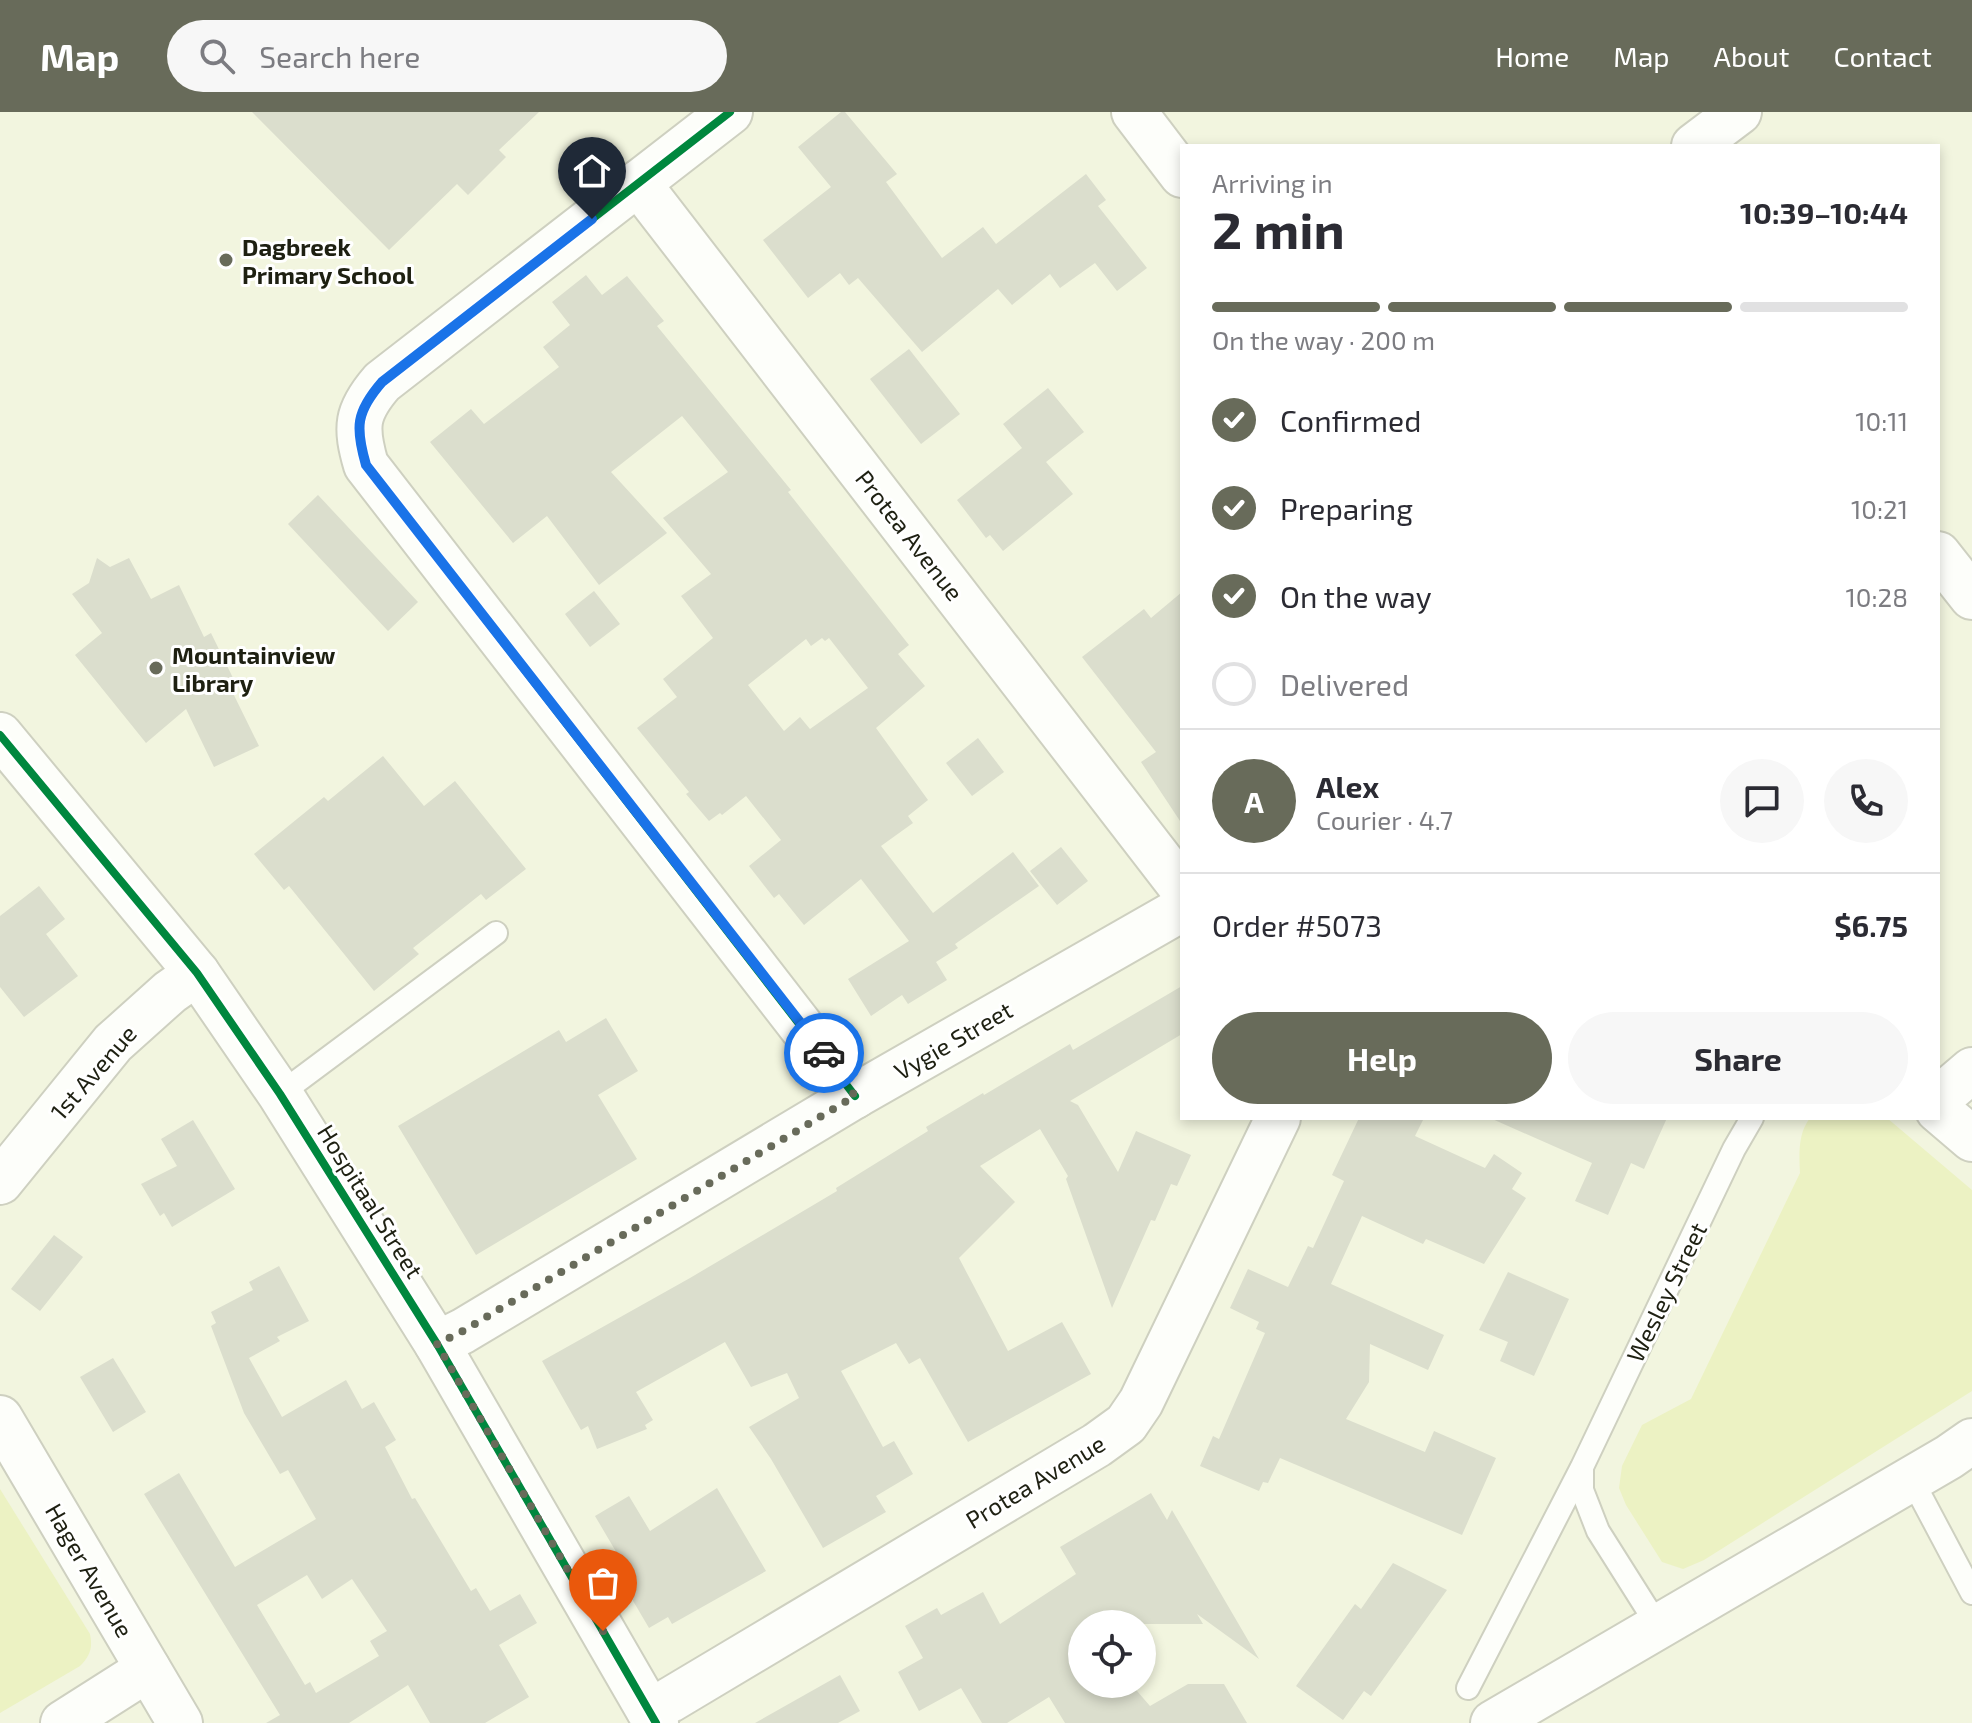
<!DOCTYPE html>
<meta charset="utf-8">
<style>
:root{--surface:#fff;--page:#f7f7f7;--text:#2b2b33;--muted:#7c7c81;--line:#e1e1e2;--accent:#686b5a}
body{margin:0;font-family:"Exo 2",sans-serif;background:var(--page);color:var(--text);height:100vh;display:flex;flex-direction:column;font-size:30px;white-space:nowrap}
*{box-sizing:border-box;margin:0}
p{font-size:26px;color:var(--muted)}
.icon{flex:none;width:44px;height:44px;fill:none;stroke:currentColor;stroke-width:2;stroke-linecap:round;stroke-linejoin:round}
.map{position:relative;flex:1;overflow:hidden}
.sheet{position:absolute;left:1180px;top:32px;width:760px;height:976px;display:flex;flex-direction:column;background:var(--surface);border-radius:0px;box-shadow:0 4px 12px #0003}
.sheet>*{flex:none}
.tools{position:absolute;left:1068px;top:1498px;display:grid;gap:16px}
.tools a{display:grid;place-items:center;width:88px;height:88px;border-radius:50%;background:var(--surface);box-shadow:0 4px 12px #0003;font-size:40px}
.pin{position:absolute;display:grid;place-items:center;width:68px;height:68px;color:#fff;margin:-82px -34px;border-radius:50% 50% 50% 0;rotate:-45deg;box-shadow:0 0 8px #0007}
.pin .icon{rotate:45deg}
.courier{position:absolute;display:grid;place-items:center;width:80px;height:80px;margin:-40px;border:6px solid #1a73e8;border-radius:50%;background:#fff;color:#222;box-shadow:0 2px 10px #0007}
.headline em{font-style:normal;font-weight:700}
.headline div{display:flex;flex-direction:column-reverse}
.headline{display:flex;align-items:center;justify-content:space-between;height:136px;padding:0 32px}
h1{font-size:52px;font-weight:700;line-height:60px}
.bar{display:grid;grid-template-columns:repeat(4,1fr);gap:12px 8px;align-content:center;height:96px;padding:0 32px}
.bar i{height:10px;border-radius:6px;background:var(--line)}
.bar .current{background:var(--accent)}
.bar p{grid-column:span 4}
.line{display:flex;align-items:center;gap:20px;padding:0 32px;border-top:2px solid var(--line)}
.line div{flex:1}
.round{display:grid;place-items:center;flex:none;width:84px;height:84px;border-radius:42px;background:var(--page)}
ol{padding:0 32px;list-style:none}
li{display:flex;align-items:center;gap:24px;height:88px}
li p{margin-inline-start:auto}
li .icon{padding:8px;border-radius:50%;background:var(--accent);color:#fff;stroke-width:4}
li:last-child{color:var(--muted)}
li i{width:44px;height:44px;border:4px solid var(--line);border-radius:50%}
.button{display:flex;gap:16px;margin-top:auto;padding:16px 32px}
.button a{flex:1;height:92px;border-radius:48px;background:var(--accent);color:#fff;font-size:32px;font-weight:700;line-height:92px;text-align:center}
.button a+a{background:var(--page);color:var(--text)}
header{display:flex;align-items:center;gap:48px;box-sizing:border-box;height:112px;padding:0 40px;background:var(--accent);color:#fff}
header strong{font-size:38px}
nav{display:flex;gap:44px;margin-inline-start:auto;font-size:28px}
.search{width:560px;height:72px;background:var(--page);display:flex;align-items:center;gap:20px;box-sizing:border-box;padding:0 28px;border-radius:44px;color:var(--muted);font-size:30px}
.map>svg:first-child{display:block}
</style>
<header>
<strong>Map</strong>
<div class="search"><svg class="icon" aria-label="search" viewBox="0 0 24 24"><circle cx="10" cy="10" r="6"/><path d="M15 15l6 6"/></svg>Search here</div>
<nav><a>Home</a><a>Map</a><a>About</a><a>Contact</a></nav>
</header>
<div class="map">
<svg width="1972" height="1611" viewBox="0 0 1972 1611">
<rect width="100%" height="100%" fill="#f2f5df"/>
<g fill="#ecf2c3">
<path d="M1810 1006H1887L1972 1078V1279L1704 1448 1683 1457 1662 1450 1626 1393 1619 1376 1622 1354 1642 1313 1691 1287 1800 1061C1799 1042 1798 1021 1810 1006Z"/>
<path d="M0 1377 90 1522C93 1536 90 1544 80 1554L0 1601Z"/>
</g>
<g fill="#dbdecd" fill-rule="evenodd">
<path d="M252 0H539L499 38 506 45 468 83 457 72 389 138Z"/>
<path d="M841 0H845L897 62 886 70 942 146 983 115 996 132 1086 62 1106 88 1098 94 1147 156 1117 179 1095 151 1060 176 1050 162 1012 193 998 177 922 240 858 166 849 173 840 161 808 186 763 128 831 75 798 35Z"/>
<path d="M586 163 602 183 627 164 664 209 657 214 791 378 788 380 909 533 898 542 925 574 876 616 928 688 908 704 913 711 881 734 933 801 1013 740 1039 774 955 832 958 836 936 850 947 868 908 892 902 883 871 904 848 867 909 829 861 767 804 813 779 782 774 786 749 754 781 728 746 684 722 703 720 701 709 709 686 682 689 680 637 616 677 585 663 567 713 526 681 484 711 462 663 406 728 360 682 304 611 360 667 421 599 473 547 404 513 431 430 330 471 297 484 312 559 255 543 235 570 213 552 190ZM822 526 825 529 829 526 868 576 810 617 800 605 784 619 748 573 806 527 811 534Z"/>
<path d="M909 237 960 302 921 332 870 267Z"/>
<path d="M1048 276 1084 320 1046 350 1073 382 1003 439 990 423 986 426 957 388 1022 336 1003 312Z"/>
<path d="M318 383 418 490 388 519 288 412Z"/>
<path d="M97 446 110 455 129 446 151 487 179 473 204 525 211 521 234 568 228 571 259 634 214 655 186 597 146 631 75 543 102 521 72 482 89 471Z"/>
<path d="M594 479 620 512 590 535 565 502Z"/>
<path d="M1182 480V712L1141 650 1156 640 1082 545 1144 497 1151 506Z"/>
<path d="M978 626 1004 660 972 684 946 651Z"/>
<path d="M383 644 424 694 455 669 526 757 486 788 481 782 413 836 419 842 374 879 289 774 284 778 254 742 324 685 328 689Z"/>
<path d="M1061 735 1088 769 1057 793 1030 759Z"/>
<path d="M39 774 65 807 46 822 78 864 24 905 0 875V804Z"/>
<path d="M1182 874V922L1070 989 1078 993 1118 1060 1136 1019 1191 1043 1177 1074 1171 1072 1155 1109 1151 1108 1112 1196 1066 1067 1068 1064 1040 1017 980 1054 1015 1090 959 1146 1008 1239 1062 1210 1091 1262 968 1330 920 1246 909 1252 896 1231 841 1259 883 1335 894 1329 913 1362 876 1384 886 1400 823 1436 771 1347 749 1315 799 1286 787 1261 751 1275 725 1230 636 1280 653 1308 645 1313 647 1317 597 1337 588 1314 581 1318 542 1249 690 1166 837 1079 836 1076 928 1019 926 1015 983 981 984 983 1070 932 1073 938Z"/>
<path d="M606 906 638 959 598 983 637 1047 476 1143 398 1014 559 918 566 930Z"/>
<path d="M1359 1006H1424L1415 1024 1485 1056 1494 1042 1522 1061 1512 1077 1526 1086 1484 1152 1426 1127 1423 1132 1362 1104 1331 1172 1444 1223 1428 1258 1370 1232 1369 1270 1346 1307 1425 1340 1434 1319 1496 1346 1462 1423 1280 1346 1268 1371 1263 1370 1259 1379 1200 1354 1213 1324 1219 1327 1265 1221 1256 1217 1259 1210 1230 1196 1248 1157 1288 1175 1308 1134 1313 1136 1344 1069 1332 1063Z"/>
<path d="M1490 1006H1667L1644 1057 1631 1051 1608 1103 1575 1089 1592 1051Z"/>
<path d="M193 1008 235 1077 172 1115 164 1101 160 1104 141 1072 177 1054 161 1027Z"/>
<path d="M54 1123 83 1145 40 1199 11 1177Z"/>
<path d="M279 1154 309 1209 277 1225 280 1229 249 1246 282 1305 346 1268 362 1297 374 1290 396 1328 385 1335 412 1387 415 1386 471 1479 476 1476 490 1499 520 1482 537 1511 499 1533 529 1585 485 1611H430L408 1573 349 1611H266L280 1603 144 1382 179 1361 235 1455 316 1407 288 1358 280 1362 244 1301 211 1214 216 1211 211 1200 253 1178 249 1170ZM307 1463 322 1487 352 1467 387 1519 370 1529 379 1544 316 1581 310 1570 305 1573 257 1493Z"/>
<path d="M1508 1160 1569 1187 1534 1264 1500 1249 1508 1230 1479 1218Z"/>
<path d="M113 1246 146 1300 113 1320 80 1265Z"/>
<path d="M717 1376 766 1459 672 1512 668 1505 649 1516 619 1465 628 1460 595 1404 629 1384 650 1419Z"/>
<path d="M1151 1381 1167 1408 1172 1398 1259 1547 1197 1502 1203 1512H1082V1572H1131L1150 1594 1188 1572H1224L1247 1611H1065L1049 1585 1007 1611H982L961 1576 919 1599 898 1560 923 1546 905 1514 937 1496 941 1503 983 1480 1000 1512 1076 1462 1060 1435Z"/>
<path d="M1393 1451 1447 1478 1371 1584 1364 1579 1343 1608 1296 1574 1355 1492 1361 1497Z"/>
<path d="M840 1563 860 1599 838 1611H755Z"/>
</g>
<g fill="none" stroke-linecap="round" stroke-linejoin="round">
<defs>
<g id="service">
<path d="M280 982 496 821"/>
<path d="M1582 1356V1378L1598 1419 1658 1514"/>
<path d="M1911 1366 1972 1481"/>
<path d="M1468 1576 1582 1355 1734 1037 1752 1006"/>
</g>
<g id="minor">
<path d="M730 0 382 270C356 300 355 315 366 353L855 984"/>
<path d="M1134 0 1182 63"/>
<path d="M1694 34 1739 0"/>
<path d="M638 71 1182 776"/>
<path d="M1938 442 1972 485"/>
<path d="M0 623 197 861 280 982 437 1232 656 1611"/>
<path d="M1938 987 1972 958"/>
<path d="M1938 998 1972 1027"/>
<path d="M0 1070 113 931 170 880 197 861"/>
<path d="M437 1232 463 1219 855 984 1182 797"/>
<path d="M0 1306 180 1611"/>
<path d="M649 1598 670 1588 1097 1333 1126 1312 1141 1290 1278 1006"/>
<path d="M63 1611 148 1557"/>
<path d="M1493 1611 1949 1345 1972 1329"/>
</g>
</defs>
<use href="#service" stroke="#ced0c0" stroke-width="26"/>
<use href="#minor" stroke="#ced0c0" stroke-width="48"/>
<use href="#service" stroke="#fdfefa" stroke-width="22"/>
<use href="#minor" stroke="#fdfefa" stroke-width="44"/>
<defs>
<g id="cycleway">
<path d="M730 0 382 270C356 300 355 315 366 353L855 984"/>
<path d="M0 623 197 861 280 982 437 1232 656 1611"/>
</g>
</defs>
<use href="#cycleway" stroke="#fff" stroke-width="13"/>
<use href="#cycleway" stroke="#00873e" stroke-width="8"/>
</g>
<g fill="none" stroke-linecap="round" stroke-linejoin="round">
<path stroke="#686b5a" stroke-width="8" stroke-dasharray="0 14.4" d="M603 1519 437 1232 463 1219 855 984 824 941"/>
<path stroke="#1a73e8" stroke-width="10" d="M592 107 382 270C356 300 355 315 366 353L824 941"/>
</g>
<g fill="#686b5a" stroke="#fff" stroke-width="3">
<circle cx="226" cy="148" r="8"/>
<circle cx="156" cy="556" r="8"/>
</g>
<g text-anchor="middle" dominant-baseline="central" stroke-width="6" stroke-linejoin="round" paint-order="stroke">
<g font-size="24" font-weight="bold" fill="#1e2012" stroke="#fff" text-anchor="start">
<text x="242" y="134">Dagbreek<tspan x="242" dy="28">Primary School</tspan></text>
<text x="172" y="542">Mountainview<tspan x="172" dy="28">Library</tspan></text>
</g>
<g font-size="24" fill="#1e2012" stroke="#fff">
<text transform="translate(910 423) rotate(52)">Protea Avenue</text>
<text transform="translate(953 928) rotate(-30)">Vygie Street</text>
<text transform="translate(93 960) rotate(-49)">1st Avenue</text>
<text transform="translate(371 1089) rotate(58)">Hospitaal Street</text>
<text transform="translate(1666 1180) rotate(-64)">Wesley Street</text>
<text transform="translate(1035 1369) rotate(-31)">Protea Avenue</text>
<text transform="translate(90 1458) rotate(60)">Hager Avenue</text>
</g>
</g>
</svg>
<div class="tools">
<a><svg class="icon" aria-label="locate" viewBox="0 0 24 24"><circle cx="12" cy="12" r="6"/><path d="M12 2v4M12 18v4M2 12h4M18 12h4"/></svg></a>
</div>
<div class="pin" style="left:603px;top:1519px;background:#ea580c"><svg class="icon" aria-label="bag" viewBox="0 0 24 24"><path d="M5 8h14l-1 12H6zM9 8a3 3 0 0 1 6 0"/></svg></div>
<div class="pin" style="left:592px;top:107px;background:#1f2937"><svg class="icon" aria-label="home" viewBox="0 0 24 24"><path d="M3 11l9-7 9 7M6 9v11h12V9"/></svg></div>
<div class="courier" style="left:824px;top:941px"><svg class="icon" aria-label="car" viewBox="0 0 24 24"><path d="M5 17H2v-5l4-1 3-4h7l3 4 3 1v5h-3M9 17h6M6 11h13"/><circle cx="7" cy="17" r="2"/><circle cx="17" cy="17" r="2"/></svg></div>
<section class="sheet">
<div class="headline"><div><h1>2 min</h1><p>Arriving in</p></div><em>10:39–10:44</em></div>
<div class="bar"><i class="current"></i><i class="current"></i><i class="current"></i><i></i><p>On the way · 200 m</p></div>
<ol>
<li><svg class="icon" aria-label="check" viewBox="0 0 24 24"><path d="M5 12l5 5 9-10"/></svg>Confirmed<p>10:11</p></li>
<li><svg class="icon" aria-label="check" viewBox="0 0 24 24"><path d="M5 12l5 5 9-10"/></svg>Preparing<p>10:21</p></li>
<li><svg class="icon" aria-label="check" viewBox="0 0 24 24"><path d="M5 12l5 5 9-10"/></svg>On the way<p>10:28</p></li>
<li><i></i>Delivered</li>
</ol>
<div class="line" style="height:144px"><b class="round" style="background:var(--accent);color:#fff">A</b><div><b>Alex</b><p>Courier · 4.7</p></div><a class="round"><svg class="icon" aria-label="chat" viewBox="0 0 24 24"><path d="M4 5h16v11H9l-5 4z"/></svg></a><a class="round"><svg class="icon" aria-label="phone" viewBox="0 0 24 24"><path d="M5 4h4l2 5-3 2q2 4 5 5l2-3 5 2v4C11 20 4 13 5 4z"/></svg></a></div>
<div class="line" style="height:104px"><div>Order #5073</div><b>$6.75</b></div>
<div class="button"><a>Help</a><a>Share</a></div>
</section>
</div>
